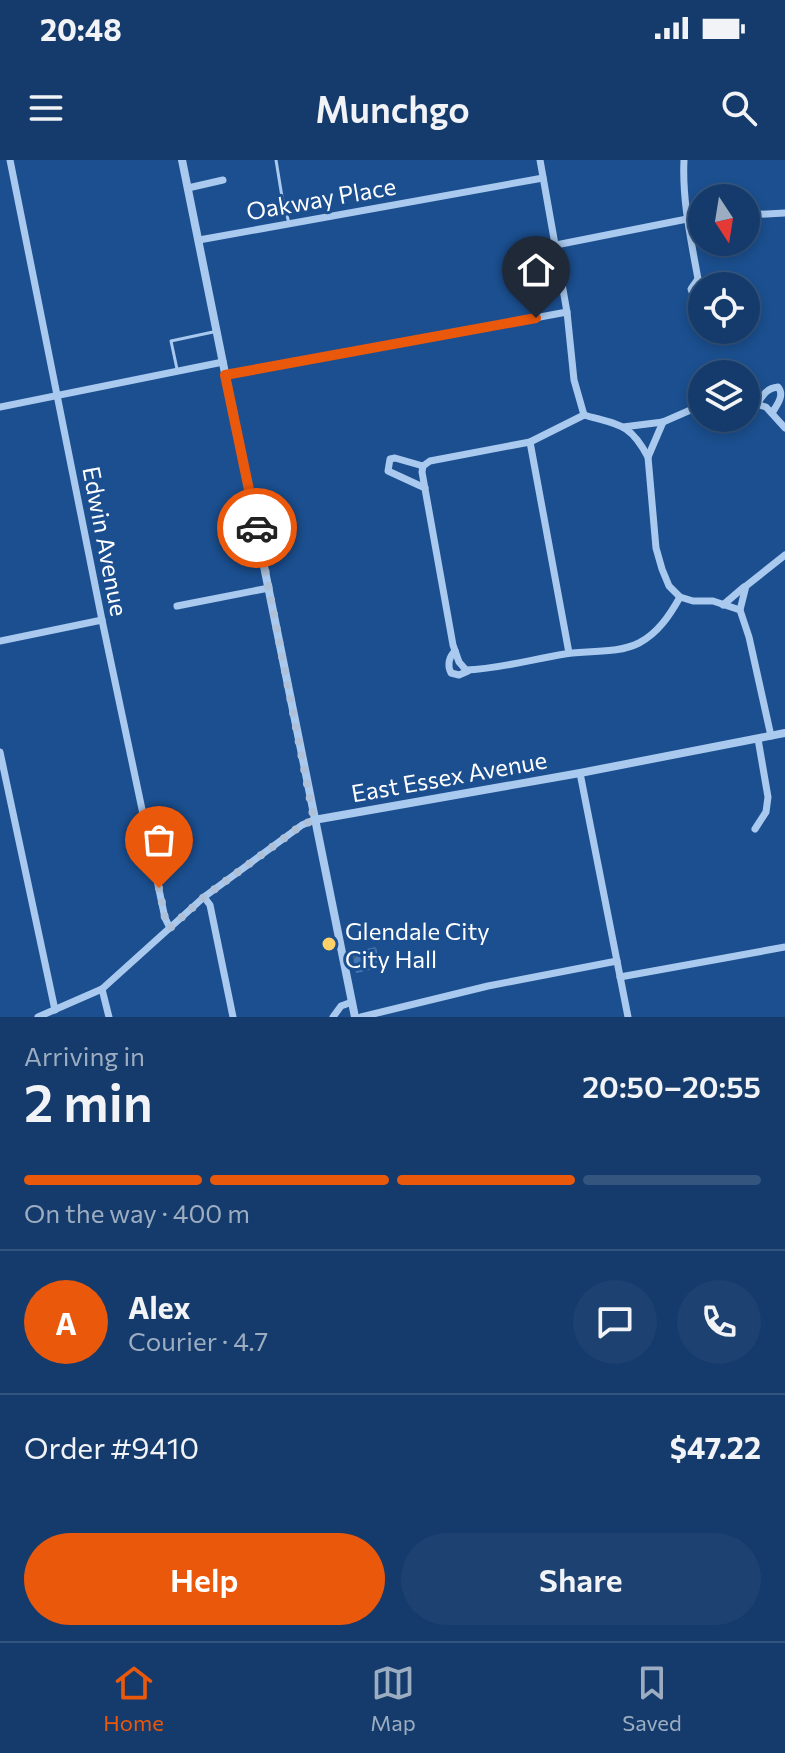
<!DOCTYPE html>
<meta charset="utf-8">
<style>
:root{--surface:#143b6b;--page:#1d4271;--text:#f1f3f6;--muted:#9dadc1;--line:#33557e;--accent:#ea580c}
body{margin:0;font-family:Commissioner,sans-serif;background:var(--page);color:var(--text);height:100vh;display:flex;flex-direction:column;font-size:30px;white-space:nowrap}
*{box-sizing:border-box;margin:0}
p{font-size:26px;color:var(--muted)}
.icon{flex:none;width:44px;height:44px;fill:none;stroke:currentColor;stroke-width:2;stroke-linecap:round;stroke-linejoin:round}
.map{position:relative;height:857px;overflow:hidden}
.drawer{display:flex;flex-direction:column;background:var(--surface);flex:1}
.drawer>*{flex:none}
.needle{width:52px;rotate:168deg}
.controls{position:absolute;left:688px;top:24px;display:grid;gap:16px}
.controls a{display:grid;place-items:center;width:72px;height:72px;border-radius:50%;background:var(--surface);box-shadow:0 4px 12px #0003,0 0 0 2px var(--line);font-size:40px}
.pin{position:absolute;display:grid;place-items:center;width:68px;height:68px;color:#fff;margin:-82px -34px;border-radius:50% 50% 50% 0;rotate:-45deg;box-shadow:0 0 8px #0007}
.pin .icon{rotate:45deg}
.courier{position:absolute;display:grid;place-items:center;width:80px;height:80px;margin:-40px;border:6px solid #ea580c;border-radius:50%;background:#fff;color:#222;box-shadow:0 2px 10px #0007}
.head em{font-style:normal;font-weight:600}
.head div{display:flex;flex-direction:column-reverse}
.head{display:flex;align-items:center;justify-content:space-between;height:136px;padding:0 24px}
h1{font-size:52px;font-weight:600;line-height:60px}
.bar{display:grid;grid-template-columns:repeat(4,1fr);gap:12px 8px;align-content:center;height:96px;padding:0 24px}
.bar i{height:10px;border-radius:6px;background:var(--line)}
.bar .selected{background:var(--accent)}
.bar p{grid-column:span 4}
.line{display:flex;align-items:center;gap:20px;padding:0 24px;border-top:2px solid var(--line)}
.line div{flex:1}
.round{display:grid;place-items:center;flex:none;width:84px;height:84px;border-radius:42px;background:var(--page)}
.primary-button{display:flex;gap:16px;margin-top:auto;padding:16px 24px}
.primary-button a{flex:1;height:92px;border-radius:48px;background:var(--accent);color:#fff;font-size:32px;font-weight:600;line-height:92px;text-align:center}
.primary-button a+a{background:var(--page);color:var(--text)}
.status{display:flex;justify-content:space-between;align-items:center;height:56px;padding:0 40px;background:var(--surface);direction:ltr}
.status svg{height:22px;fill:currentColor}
header{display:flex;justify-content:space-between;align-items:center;height:104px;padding:0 24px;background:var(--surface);font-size:36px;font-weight:600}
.menu{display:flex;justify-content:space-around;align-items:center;height:112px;border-top:2px solid var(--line);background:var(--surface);font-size:22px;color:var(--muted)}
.menu a{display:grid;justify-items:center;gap:4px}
.menu .selected{color:var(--accent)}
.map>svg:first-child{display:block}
</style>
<div class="status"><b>20:48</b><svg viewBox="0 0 49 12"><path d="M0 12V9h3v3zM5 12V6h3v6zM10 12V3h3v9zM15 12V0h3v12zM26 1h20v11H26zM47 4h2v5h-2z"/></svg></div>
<header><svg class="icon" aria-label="menu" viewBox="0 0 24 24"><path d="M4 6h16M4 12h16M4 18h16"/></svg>Munchgo<svg class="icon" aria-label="search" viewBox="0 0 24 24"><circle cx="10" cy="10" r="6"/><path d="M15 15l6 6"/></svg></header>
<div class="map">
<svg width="785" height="857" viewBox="0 0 785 857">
<defs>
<pattern id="building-hatch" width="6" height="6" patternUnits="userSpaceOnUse" patternTransform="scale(2)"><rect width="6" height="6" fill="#4478b7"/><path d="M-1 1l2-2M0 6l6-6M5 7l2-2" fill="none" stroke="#486282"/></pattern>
</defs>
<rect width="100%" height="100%" fill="#1b4f8f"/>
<path fill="url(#building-hatch)" d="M376 787 378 796 381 795 383 803 378 804 379 808 356 813 352 792Z"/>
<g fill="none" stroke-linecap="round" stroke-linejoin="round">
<g stroke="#a9c9ee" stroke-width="3">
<path d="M276 0 282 37 289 63"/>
<path d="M177 209 171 181 213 172"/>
</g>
<g stroke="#a9c9ee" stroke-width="7">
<path d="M10 0 102 460 165 758 170 768"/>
<path d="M540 0 567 152 574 220 584 255"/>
<path d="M684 0C682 40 691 80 698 119L707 126"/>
<path d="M188 28 223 20"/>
<path d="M746 55 785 53"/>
<path d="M199 80 543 18"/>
<path d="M556 85 687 59 702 58"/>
<path d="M698 119 691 129 695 141 702 143"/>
<path d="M225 215 567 152"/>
<path d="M746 241 766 247 785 268"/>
<path d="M757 244C763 235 767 228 778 227 785 235 777 245 772 253"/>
<path d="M0 247 223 202"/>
<path d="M584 255C619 265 630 263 648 297"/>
<path d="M663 262 648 297 656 388 662 409 669 426 680 437 693 441H713L740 450 749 477 771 576"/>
<path d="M623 267 663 262 702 245"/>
<path d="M530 282 569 493"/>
<path d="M423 306 422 312 453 485 459 502 466 510C499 509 533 499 565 494 589 490 617 494 639 483 658 473 670 455 680 437"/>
<path d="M425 328 388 311 390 299 395 298 423 306 430 301 530 282 584 255"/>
<path d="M723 445 744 427"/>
<path d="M177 446 269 428"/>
<path d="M740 450 746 426 785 395"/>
<path d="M0 481 102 460"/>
<path d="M455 491C449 497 447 505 451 513L459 515 468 511"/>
<path d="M0 592 55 850"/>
<path d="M580 613 628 857"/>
<path d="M755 669 766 652 768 637 758 579"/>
<path d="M204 737 210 745 233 857"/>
<path d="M620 817 785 787"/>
<path d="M102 829 109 857"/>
<path d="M38 857 102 829 204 737 302 665 314 660"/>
<path d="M333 857 341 846 352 842"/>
<path d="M361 857 488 826 617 801"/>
</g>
<g stroke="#a9c9ee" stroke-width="8">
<path d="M182 0 355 857"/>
<path d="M314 660 580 613 785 573"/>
</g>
</g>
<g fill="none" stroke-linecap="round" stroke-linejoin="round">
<path stroke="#afc1d8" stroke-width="8" stroke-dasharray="0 14.4" d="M159 728 165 758 170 768 204 737 302 665 314 660 257 368"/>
<path stroke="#ea580c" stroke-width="10" d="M257 368 225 215 536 158"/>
</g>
<circle fill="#ffd166" stroke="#1b4f8f" stroke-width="3" cx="329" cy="784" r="8"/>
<g text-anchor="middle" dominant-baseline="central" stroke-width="6" stroke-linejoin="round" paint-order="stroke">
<g font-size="24" fill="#fff" stroke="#1b4f8f">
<text transform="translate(321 38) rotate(-10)">Oakway Place</text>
<text transform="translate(106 381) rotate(79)">Edwin Avenue</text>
<text transform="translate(449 616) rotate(-10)">East Essex Avenue</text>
</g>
<g font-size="24" fill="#fff" stroke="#1b4f8f" text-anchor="start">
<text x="345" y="770">Glendale City<tspan x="345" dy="28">City Hall</tspan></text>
</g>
</g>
</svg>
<div class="controls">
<a><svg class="needle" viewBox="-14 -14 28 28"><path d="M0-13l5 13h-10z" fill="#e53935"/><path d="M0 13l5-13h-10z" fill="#9dadc1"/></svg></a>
<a><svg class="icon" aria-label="locate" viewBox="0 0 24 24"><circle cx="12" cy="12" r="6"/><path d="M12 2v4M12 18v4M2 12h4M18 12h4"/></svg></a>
<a><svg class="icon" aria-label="layers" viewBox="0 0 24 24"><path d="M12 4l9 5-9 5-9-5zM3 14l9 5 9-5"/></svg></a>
</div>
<div class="pin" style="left:159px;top:728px;background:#ea580c"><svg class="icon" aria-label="bag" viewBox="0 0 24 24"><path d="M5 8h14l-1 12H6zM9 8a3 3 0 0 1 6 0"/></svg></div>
<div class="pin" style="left:536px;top:158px;background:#1f2937"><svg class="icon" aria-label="home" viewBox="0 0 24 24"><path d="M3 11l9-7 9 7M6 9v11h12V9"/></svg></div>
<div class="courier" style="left:257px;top:368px"><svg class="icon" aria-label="car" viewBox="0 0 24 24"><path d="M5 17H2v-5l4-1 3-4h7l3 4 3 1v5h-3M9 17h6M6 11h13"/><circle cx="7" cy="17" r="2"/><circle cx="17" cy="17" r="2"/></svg></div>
</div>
<section class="drawer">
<div class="head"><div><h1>2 min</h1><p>Arriving in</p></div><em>20:50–20:55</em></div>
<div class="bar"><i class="selected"></i><i class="selected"></i><i class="selected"></i><i></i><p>On the way · 400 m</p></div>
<div class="line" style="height:144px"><b class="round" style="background:var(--accent);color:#fff">A</b><div><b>Alex</b><p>Courier · 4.7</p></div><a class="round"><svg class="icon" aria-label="chat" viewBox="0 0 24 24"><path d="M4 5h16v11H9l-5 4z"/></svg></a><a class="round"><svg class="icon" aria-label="phone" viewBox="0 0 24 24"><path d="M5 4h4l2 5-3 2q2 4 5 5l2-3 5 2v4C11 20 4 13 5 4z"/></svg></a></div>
<div class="line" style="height:104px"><div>Order #9410</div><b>$47.22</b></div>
<div class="primary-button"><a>Help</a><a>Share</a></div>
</section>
<nav class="menu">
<a class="selected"><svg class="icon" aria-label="home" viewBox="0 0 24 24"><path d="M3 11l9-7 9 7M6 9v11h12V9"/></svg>Home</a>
<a><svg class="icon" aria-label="map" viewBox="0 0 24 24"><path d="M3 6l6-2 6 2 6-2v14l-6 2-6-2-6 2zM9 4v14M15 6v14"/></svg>Map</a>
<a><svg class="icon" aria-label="saved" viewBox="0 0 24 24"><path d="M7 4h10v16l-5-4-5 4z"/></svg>Saved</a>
</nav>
